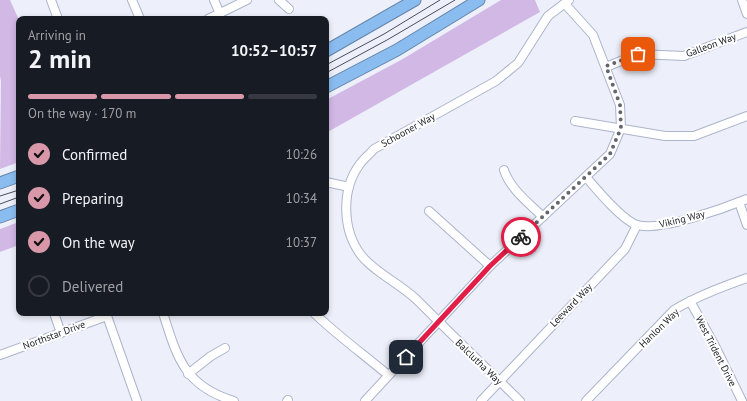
<!DOCTYPE html>
<meta charset="utf-8">
<style>
:root{--surface:#171b24;--page:#20242c;--text:#f1f3f6;--muted:#9ea1a6;--line:#363941;--accent:#d898aa}
body{margin:0;font-family:"PT Sans",sans-serif;background:var(--page);color:var(--text);height:100vh;display:flex;flex-direction:column;font-size:15px;white-space:nowrap}
*{box-sizing:border-box;margin:0}
p{font-size:13px;color:var(--muted)}
.icon{flex:none;width:22px;height:22px;fill:none;stroke:currentColor;stroke-width:2;stroke-linecap:round;stroke-linejoin:round}
.map{position:relative;flex:1;overflow:hidden}
.details{position:absolute;left:16px;top:16px;width:313px;height:300px;display:flex;flex-direction:column;background:var(--surface);border-radius:8px;box-shadow:0 2px 6px #0003}
.details>*{flex:none}
.pin{position:absolute;display:grid;place-items:center;width:34px;height:34px;color:#fff;margin:-17px;border-radius:8px;box-shadow:0 2px 6px #0006}
.courier{position:absolute;display:grid;place-items:center;width:40px;height:40px;margin:-20px;border:3px solid #e11d48;border-radius:50%;background:#fff;color:#222;box-shadow:0 1px 5px #0007}
.headline em{font-style:normal;font-weight:800}
.headline div{display:flex;flex-direction:column-reverse}
.headline{display:flex;align-items:center;justify-content:space-between;height:68px;padding:0 12px}
h1{font-size:26px;font-weight:800;line-height:30px}
.bar{display:grid;grid-template-columns:repeat(4,1fr);gap:6px 4px;align-content:center;height:48px;padding:0 12px}
.bar i{height:5px;border-radius:3px;background:var(--line)}
.bar .current{background:var(--accent)}
.bar p{grid-column:span 4}
ol{padding:0 12px;list-style:none}
li{display:flex;align-items:center;gap:12px;height:44px}
li p{margin-inline-start:auto}
li .icon{padding:4px;border-radius:50%;background:var(--accent);color:#111;stroke-width:4}
li:last-child{color:var(--muted)}
li i{width:22px;height:22px;border:2px solid var(--line);border-radius:50%}
.map>svg:first-child{display:block}
</style>
<div class="map">
<svg width="747" height="401" viewBox="0 0 747 401">
<rect width="100%" height="100%" fill="#edf0fa"/>
<g fill="#d2b8e5">
<path d="M0 0H10L19 20V162L0 169 1 81 0 76Z"/>
<path d="M501 0H535L540 12 326 133V100L401 60Z"/>
<path d="M19 222V245L0 252V229Z"/>
</g>
<g fill="none" stroke-linecap="round" stroke-linejoin="round">
<defs>
<g id="minor">
<path d="M51 0 58 19"/>
<path d="M132 0 140 19"/>
<path d="M214 0 220 14"/>
<path d="M279 0 289 9"/>
<path d="M742 0 747 14"/>
<path d="M208 19 247 0"/>
<path d="M606 67 638 54 684 56 747 32"/>
<path d="M575 121 665 136H694L747 116"/>
<path d="M504 170C510 189 529 203 543 217"/>
<path d="M586 177C597 190 622 220 637 225 659 232 725 208 747 199"/>
<path d="M326 182 349 187"/>
<path d="M739 202 747 225"/>
<path d="M429 211 490 266"/>
<path d="M690 301 715 346 742 401"/>
<path d="M54 313 61 333"/>
<path d="M106 313 137 401"/>
<path d="M163 313C177 357 184 386 234 401"/>
<path d="M314 313C337 335 363 354 388 375"/>
<path d="M0 355 107 316"/>
<path d="M188 374 211 356 225 348"/>
<path d="M287 401 288 400"/>
<path d="M365 401 490 266 610 154 621 128 620 105 593 35 565 4"/>
<path d="M481 401 625 249 637 225"/>
<path d="M520 401C485 367 450 333 416 299 400 284 373 271 361 255 342 230 341 189 360 164 364 158 370 154 374 149L496 81 518 63 548 16 569 0"/>
<path d="M586 401 674 310C697 296 721 287 747 278"/>
</g>
<g id="highway">
<path d="M326 51 415 0"/>
<path d="M326 87 397 50 479 0"/>
<path d="M0 183 19 176"/>
<path d="M0 217 19 210"/>
</g>
</defs>
<use href="#minor" stroke="#acb4cc" stroke-width="10"/>
<use href="#highway" stroke="#6384a8" stroke-width="13"/>
<use href="#minor" stroke="#fff" stroke-width="8"/>
<use href="#highway" stroke="#8bbcef" stroke-width="11"/>
<g stroke="#4b4e56" stroke-width="1">
<path d="M326 65 384 34 440 0"/>
<path d="M326 73 387 40 455 0"/>
<path d="M0 196 19 190"/>
<path d="M0 204 19 197"/>
</g>
</g>
<g fill="none" stroke-linecap="round" stroke-linejoin="round">
<path stroke="#646770" stroke-width="4" stroke-dasharray="0 7.2" d="M521 237 610 154 621 128 620 105 606 66 638 54"/>
<path stroke="#e11d48" stroke-width="5" d="M406 357 490 266 521 237"/>
</g>
<g text-anchor="middle" dominant-baseline="central" stroke-width="4" stroke-linejoin="round" paint-order="stroke">
<g font-size="10" fill="#1a1d25" stroke="#fff">
<text transform="translate(711 45) rotate(-20)">Galleon Way</text>
<text transform="translate(408 130) rotate(-29)">Schooner Way</text>
<text transform="translate(682 219) rotate(-14)">Viking Way</text>
<text transform="translate(571 305) rotate(-46)">Leeward Way</text>
<text transform="translate(659 328) rotate(-44)">Hanlon Way</text>
<text transform="translate(54 335) rotate(-20)">Northstar Drive</text>
<text transform="translate(716 351) rotate(63)">West Trident Drive</text>
<text transform="translate(479 362) rotate(44)">Balclutha Way</text>
</g>
</g>
</svg>
<div class="pin" style="left:638px;top:54px;background:#ea580c"><svg class="icon" aria-label="bag" viewBox="0 0 24 24"><path d="M5 8h14l-1 12H6zM9 8a3 3 0 0 1 6 0"/></svg></div>
<div class="pin" style="left:406px;top:357px;background:#1f2937"><svg class="icon" aria-label="home" viewBox="0 0 24 24"><path d="M3 11l9-7 9 7M6 9v11h12V9"/></svg></div>
<div class="courier" style="left:521px;top:237px"><svg class="icon" aria-label="bike" viewBox="0 0 24 24"><circle cx="6" cy="16" r="4"/><circle cx="18" cy="16" r="4"/><path d="M6 16l4-8h5l3 8M10 8l3 8H6M13 5h3"/></svg></div>
<section class="details">
<div class="headline"><div><h1>2 min</h1><p>Arriving in</p></div><em>10:52–10:57</em></div>
<div class="bar"><i class="current"></i><i class="current"></i><i class="current"></i><i></i><p>On the way · 170 m</p></div>
<ol>
<li><svg class="icon" aria-label="check" viewBox="0 0 24 24"><path d="M5 12l5 5 9-10"/></svg>Confirmed<p>10:26</p></li>
<li><svg class="icon" aria-label="check" viewBox="0 0 24 24"><path d="M5 12l5 5 9-10"/></svg>Preparing<p>10:34</p></li>
<li><svg class="icon" aria-label="check" viewBox="0 0 24 24"><path d="M5 12l5 5 9-10"/></svg>On the way<p>10:37</p></li>
<li><i></i>Delivered</li>
</ol>
</section>
</div>
